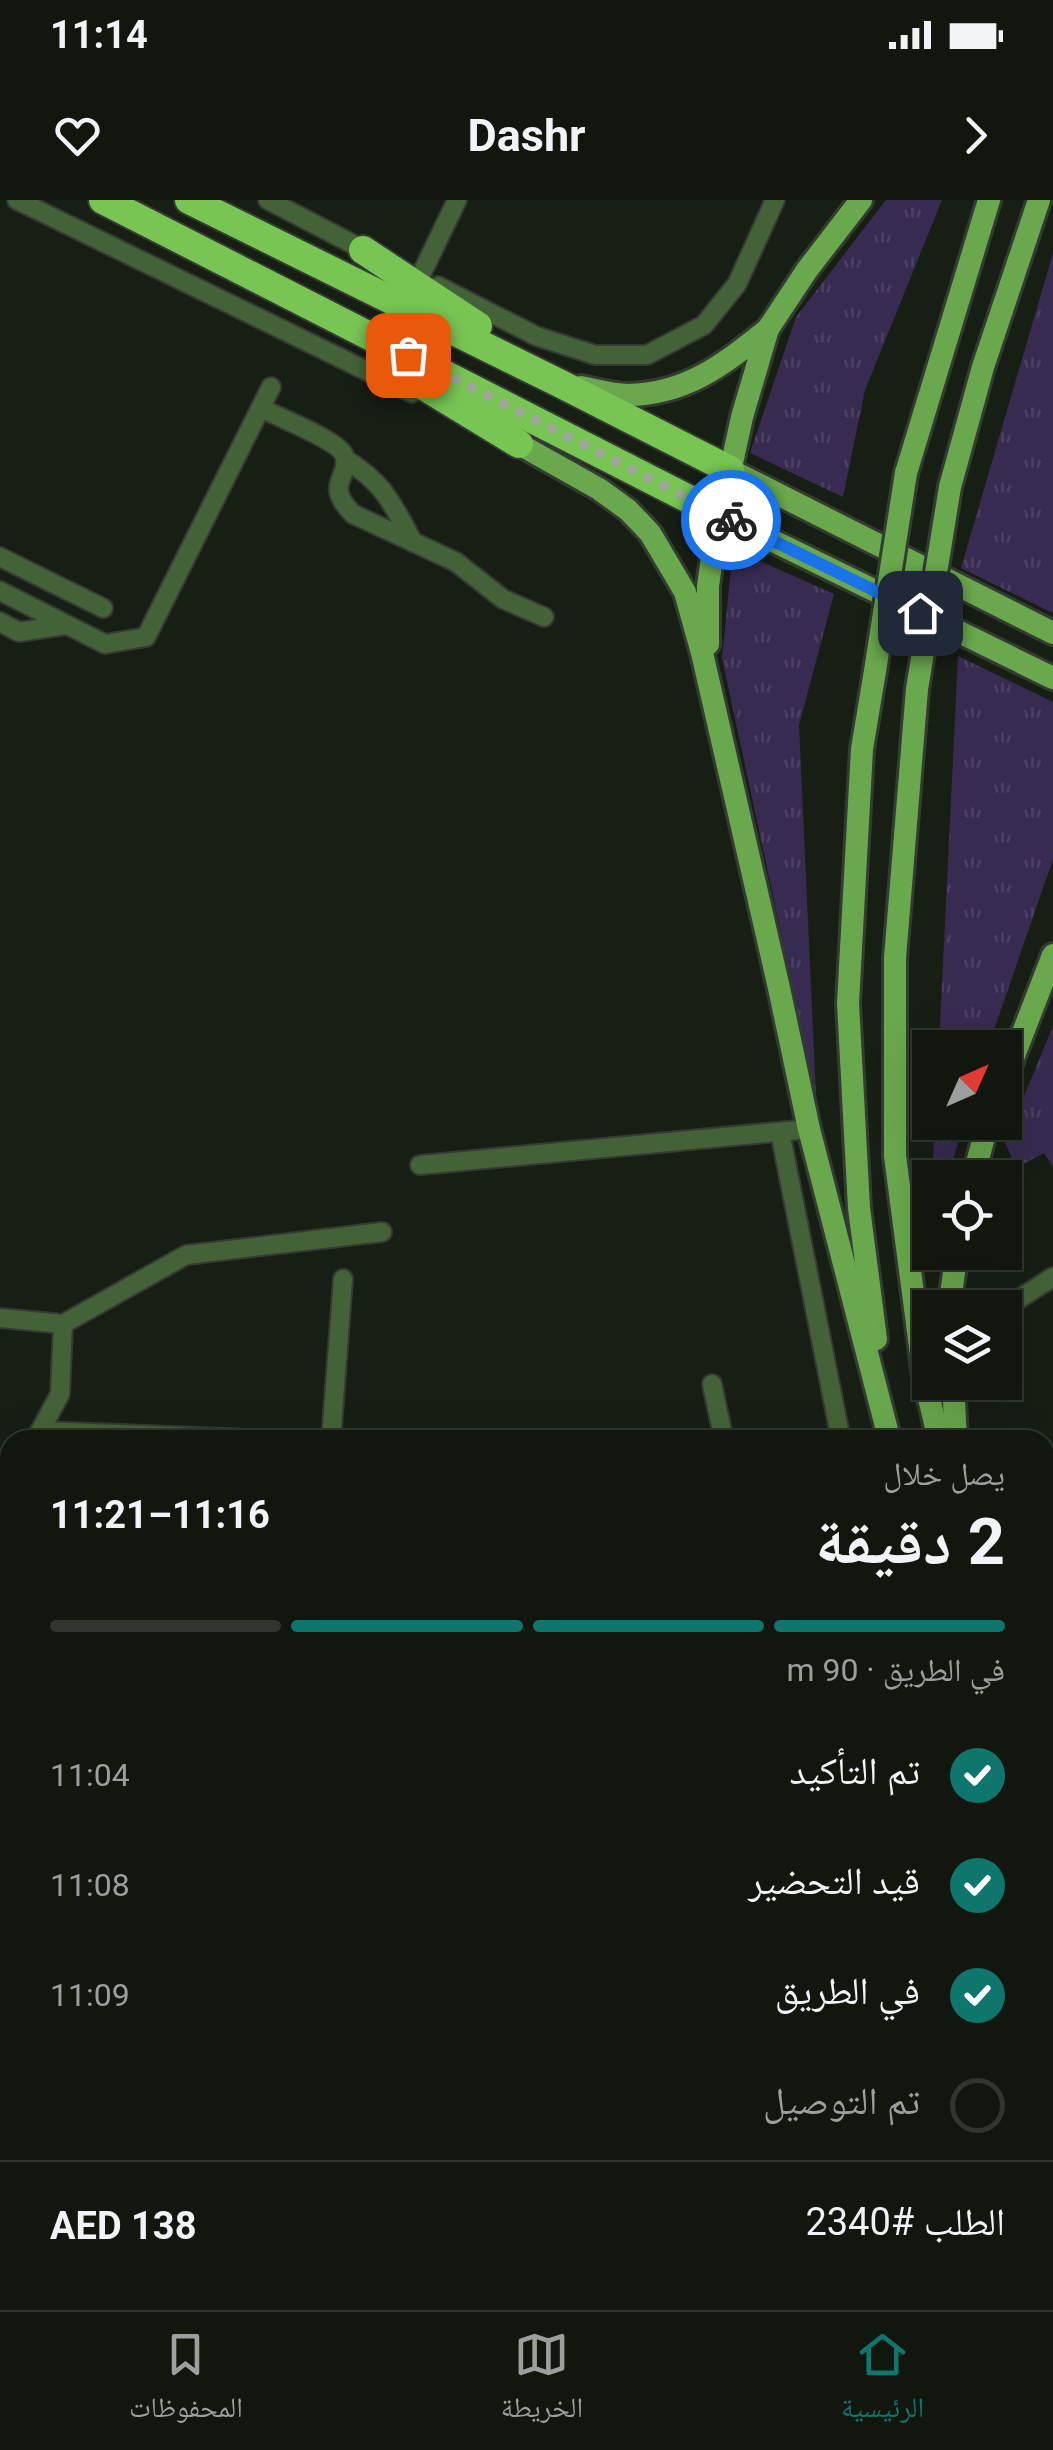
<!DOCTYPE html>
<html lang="ar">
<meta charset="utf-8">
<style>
:root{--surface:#11160f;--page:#1e231d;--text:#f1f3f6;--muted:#9c9f9e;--line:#30352f;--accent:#0f766e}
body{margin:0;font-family:Roboto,"Noto Naskh Arabic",sans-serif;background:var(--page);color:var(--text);direction:rtl;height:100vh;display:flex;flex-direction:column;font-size:38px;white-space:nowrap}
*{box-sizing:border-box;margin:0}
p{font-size:32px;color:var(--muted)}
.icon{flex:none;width:55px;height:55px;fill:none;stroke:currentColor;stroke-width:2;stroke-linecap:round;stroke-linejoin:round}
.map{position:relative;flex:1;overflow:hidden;direction:ltr}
.sheet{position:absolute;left:0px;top:1230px;width:1055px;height:880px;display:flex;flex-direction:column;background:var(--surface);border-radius:30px 30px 0 0;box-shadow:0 10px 40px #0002,0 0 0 2px var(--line);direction:rtl}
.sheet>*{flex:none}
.needle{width:65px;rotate:45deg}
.tools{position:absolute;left:912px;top:830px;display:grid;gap:20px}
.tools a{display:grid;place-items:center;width:110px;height:110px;border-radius:0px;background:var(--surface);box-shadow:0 10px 40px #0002,0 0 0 2px var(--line);font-size:50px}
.pin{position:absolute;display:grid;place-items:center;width:85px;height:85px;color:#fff;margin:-42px;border-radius:20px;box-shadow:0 5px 15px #0006}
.courier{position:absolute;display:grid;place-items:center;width:100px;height:100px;margin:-50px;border:8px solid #1a73e8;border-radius:50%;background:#fff;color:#222;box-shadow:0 2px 12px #0007}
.head em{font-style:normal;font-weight:700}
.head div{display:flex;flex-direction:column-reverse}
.head{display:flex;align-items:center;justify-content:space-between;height:170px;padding:0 50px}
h1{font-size:65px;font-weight:700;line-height:75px}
.bar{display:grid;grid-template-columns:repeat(4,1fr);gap:15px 10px;align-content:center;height:120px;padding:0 50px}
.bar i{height:12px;border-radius:8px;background:var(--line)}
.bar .selected{background:var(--accent)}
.bar p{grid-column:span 4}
.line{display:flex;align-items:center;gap:25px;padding:0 50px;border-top:2px solid var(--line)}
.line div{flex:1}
ol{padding:0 50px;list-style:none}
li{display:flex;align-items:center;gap:30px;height:110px}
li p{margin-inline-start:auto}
li .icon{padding:10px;border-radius:50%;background:var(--accent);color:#fff;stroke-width:4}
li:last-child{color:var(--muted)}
li i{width:55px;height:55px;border:5px solid var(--line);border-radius:50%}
.status{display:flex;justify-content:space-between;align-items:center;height:70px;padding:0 50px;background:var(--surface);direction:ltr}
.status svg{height:28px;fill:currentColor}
header{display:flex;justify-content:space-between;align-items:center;height:130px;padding:0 50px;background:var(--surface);font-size:45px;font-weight:700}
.tabs{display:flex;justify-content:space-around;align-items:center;height:140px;border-top:2px solid var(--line);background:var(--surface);font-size:28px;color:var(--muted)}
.tabs a{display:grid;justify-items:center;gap:5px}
.tabs .selected{color:var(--accent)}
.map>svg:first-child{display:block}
</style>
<div class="status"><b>11:14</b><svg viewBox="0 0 49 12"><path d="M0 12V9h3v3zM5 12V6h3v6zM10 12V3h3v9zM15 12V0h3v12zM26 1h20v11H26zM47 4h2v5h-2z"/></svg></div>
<header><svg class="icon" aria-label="forward" viewBox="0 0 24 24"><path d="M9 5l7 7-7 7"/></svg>Dashr<svg class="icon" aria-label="heart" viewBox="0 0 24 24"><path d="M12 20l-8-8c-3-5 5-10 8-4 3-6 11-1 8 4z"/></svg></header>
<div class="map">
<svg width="1053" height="2110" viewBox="0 0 1053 2110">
<defs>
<pattern id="grass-tufts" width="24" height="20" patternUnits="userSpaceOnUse" patternTransform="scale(2.5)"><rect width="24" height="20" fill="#382b51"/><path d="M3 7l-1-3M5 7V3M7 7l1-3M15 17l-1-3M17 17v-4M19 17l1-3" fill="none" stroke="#4b4062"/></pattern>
<pattern id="building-cross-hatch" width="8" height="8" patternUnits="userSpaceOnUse" patternTransform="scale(2.5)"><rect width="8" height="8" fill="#373f34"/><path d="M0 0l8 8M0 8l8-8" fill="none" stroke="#545b51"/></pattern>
</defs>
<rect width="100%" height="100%" fill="#171e14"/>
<g fill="url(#grass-tufts)">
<path d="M886 0H942L865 190 843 297 750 253 796 117Z"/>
<path d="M1053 53V413L961 368Z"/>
<path d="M733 349 834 394 799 525 816 896 722 458Z"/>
<path d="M958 456 1053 502V659L988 847H939Z"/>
<path d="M1053 826V967L1044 953 1016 968 1005 942Z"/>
<path d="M935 923H964L948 977H932Z"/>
</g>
<path fill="url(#building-cross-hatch)" stroke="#626b5f" stroke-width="2.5" d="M716 2100H889L890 2110H717Z"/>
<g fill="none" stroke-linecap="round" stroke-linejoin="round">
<defs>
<g id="minor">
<path d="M17 0 412 193"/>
<path d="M268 0 370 53"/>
<path d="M420 77 457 0"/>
<path d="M438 86 536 136 595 155H647L704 125 737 84 775 0"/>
<path d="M261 208C277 217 338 240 344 255 352 278 322 283 353 314L456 362 503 399 544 417"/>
<path d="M345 259C385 284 391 302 413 342"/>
<path d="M0 357 103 408"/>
<path d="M0 391 105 444 146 437 271 187"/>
<path d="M0 422 19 432 66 425"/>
<path d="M780 932 841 1240"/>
<path d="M420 965 809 929"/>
<path d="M1005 1108 1053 1077"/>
<path d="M0 1118 63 1124 186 1055 382 1032"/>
<path d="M712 1184 724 1240"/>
<path d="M40 1231 279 1240"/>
<path d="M37 1237 60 1194 63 1124"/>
<path d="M331 1240 343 1079"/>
<path d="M0 1305 10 1286"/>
<path d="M1045 1375 1053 1379"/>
<path d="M1045 1404 1053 1401"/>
<path d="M0 1451 10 1453"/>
<path d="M1045 1475 1050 1468H1053"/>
<path d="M0 1546 10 1544"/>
<path d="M1045 1598 1053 1635"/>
<path d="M0 1829H10"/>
<path d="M0 2095H10"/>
<path d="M122 2100 123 2110"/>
<path d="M405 2100 406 2110"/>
<path d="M688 2100 689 2110"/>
<path d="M937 2100 939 2110"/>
<path d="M1009 2100 1012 2110"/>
</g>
<g id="major">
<path d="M581 187C596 190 613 195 628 195 687 194 724 164 768 129"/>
<path d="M519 244 599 289 628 310 650 333 685 392 702 453 779 788 809 929 888 1234"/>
<path d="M730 270 1053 433"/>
<path d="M906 273 989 0"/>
<path d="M950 287 983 167 1039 0"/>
<path d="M720 315 1053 478"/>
<path d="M708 444V386L713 351 742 217 768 129 807 70 861 0"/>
<path d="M875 471 862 549 848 803 859 1008 876 1139"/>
<path d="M917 489 895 758V956L924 1177 939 1240"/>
<path d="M1005 879 1053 755"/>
<path d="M973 978 988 922"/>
<path d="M949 1108 957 1052"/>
<path d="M953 1182 956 1240"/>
<path d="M1045 1801 1053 1846"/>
<path d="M1045 2053 1053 2095"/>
</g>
<g id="highway">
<path d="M103 0 720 315"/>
<path d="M189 0 561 184 730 270"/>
<path d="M363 50 478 126"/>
<path d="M381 160 519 244"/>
</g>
</defs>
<use href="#minor" stroke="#343b32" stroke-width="22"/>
<use href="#major" stroke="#343b32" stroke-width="28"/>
<use href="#highway" stroke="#343b32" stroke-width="32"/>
<use href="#minor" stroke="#446237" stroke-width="18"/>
<use href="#major" stroke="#6aa84d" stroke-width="22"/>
<use href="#highway" stroke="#78c554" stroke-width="28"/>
<defs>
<g id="major-bridge">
<path d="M875 471 906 273"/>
<path d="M917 489 950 287"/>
</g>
</defs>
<use href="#major-bridge" stroke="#343b32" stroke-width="28" stroke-linecap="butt"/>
<use href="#major-bridge" stroke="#6aa84d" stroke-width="22"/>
</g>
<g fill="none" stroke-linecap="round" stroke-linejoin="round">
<path stroke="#a0a59d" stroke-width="10" stroke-dasharray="0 18" d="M408 155 731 320"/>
<path stroke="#1a73e8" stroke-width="12" d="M731 320 920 413"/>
</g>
</svg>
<div class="tools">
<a><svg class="needle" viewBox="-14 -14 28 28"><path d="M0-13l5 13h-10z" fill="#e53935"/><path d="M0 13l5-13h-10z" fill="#9c9f9e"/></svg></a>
<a><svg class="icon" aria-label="locate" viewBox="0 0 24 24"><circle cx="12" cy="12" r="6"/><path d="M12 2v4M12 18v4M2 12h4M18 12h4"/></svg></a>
<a><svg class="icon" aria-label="layers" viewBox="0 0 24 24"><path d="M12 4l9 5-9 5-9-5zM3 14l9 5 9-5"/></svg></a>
</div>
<div class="pin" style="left:408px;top:155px;background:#ea580c"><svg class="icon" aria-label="bag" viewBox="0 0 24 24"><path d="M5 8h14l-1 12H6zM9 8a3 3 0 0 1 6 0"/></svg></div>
<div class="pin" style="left:920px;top:413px;background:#1f2937"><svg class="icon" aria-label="home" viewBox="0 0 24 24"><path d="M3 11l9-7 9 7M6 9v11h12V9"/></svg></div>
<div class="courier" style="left:731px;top:320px"><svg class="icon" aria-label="bike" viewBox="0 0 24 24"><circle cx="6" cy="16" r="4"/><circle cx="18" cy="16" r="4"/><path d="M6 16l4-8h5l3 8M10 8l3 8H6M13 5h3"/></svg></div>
<section class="sheet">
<div class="head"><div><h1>2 دقيقة</h1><p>يصل خلال</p></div><em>11:16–11:21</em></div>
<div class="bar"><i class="selected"></i><i class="selected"></i><i class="selected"></i><i></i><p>في الطريق · 90 m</p></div>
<ol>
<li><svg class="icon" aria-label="check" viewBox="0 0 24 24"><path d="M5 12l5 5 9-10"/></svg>تم التأكيد<p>11:04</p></li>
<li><svg class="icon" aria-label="check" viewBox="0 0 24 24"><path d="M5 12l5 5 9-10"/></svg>قيد التحضير<p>11:08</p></li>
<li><svg class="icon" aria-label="check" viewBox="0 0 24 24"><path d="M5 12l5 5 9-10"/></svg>في الطريق<p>11:09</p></li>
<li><i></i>تم التوصيل</li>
</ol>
<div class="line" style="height:130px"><div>الطلب #2340</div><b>AED 138</b></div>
</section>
</div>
<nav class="tabs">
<a class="selected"><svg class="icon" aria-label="home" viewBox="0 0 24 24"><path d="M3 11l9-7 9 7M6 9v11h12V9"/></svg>الرئيسية</a>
<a><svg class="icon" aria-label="map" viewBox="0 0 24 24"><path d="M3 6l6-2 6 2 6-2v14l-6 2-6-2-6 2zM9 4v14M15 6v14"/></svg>الخريطة</a>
<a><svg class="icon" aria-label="saved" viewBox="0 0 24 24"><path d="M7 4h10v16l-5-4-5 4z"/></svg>المحفوظات</a>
</nav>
